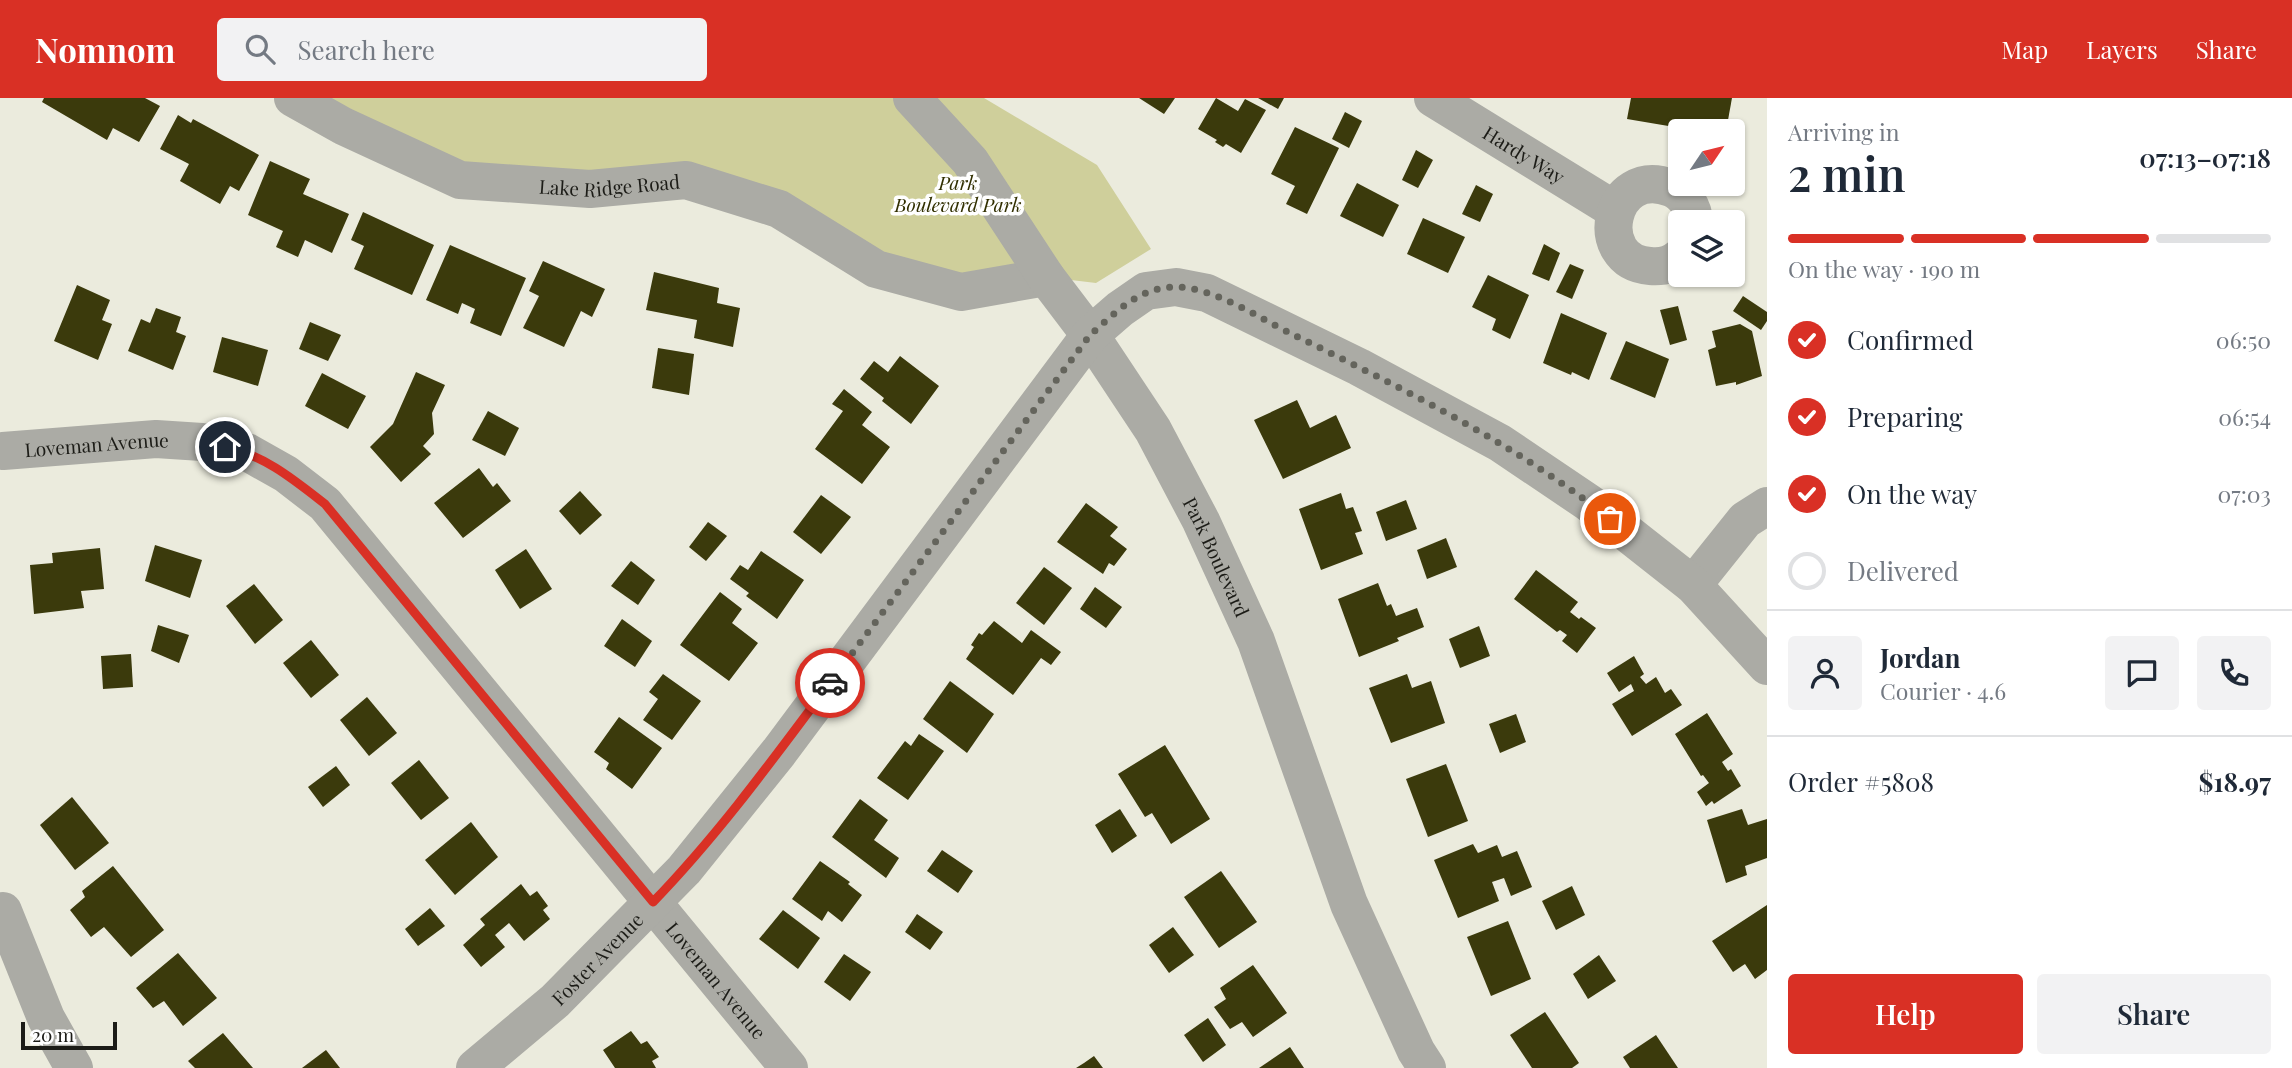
<!DOCTYPE html>
<meta charset="utf-8">
<style>
:root{--surface:#fff;--page:#f2f2f3;--text:#1f2937;--muted:#747a83;--line:#e0e1e3;--accent:#d93025}
body{margin:0;font-family:"Playfair Display",serif;background:var(--page);color:var(--text);height:100vh;display:flex;flex-direction:column;font-size:26px;white-space:nowrap}
*{box-sizing:border-box;margin:0}
p{font-size:23px;color:var(--muted)}
.icon{flex:none;width:38px;height:38px;fill:none;stroke:currentColor;stroke-width:2;stroke-linecap:round;stroke-linejoin:round}
.map{position:relative;flex:1;overflow:hidden}
.drawer{display:flex;flex-direction:column;background:var(--surface);width:525px}
.drawer>*{flex:none}
.needle{width:46px;rotate:55deg}
.fabs{position:absolute;left:1668px;top:21px;display:grid;gap:14px}
.fabs a{display:grid;place-items:center;width:77px;height:77px;border-radius:7px;background:var(--surface);box-shadow:0 2px 5px #0004;font-size:35px}
.scale{position:absolute;left:21px;bottom:18px;width:96px;box-sizing:border-box;padding-left:7px;border:4px solid #1c1c17;border-top:0;font-size:19px;line-height:24px;white-space:nowrap;color:#1c1c17;-webkit-text-stroke:5px #fff;paint-order:stroke}
.pin{position:absolute;display:grid;place-items:center;width:60px;height:60px;color:#fff;margin:-30px;border:4px solid #fff;border-radius:50%;box-shadow:0 2px 7px #0007}
.courier{position:absolute;display:grid;place-items:center;width:70px;height:70px;margin:-35px;border:5px solid #d93025;border-radius:50%;background:#fff;color:#222;box-shadow:0 2px 9px #0007}
.summary em{font-style:normal;font-weight:600}
.summary div{display:flex;flex-direction:column-reverse}
.summary{display:flex;align-items:center;justify-content:space-between;height:119px;padding:0 21px}
h1{font-size:46px;font-weight:600;line-height:52px}
.bar{display:grid;grid-template-columns:repeat(4,1fr);gap:10px 7px;align-content:center;height:84px;padding:0 21px}
.bar i{height:9px;border-radius:5px;background:var(--line)}
.bar .on{background:var(--accent)}
.bar p{grid-column:span 4}
.line{display:flex;align-items:center;gap:18px;padding:0 21px;border-top:2px solid var(--line)}
.line div{flex:1}
.round{display:grid;place-items:center;flex:none;width:74px;height:74px;border-radius:7px;background:var(--page)}
ol{padding:0 21px;list-style:none}
li{display:flex;align-items:center;gap:21px;height:77px}
li p{margin-inline-start:auto}
li .icon{padding:7px;border-radius:50%;background:var(--accent);color:#fff;stroke-width:4}
li:last-child{color:var(--muted)}
li i{width:38px;height:38px;border:4px solid var(--line);border-radius:50%}
.button{display:flex;gap:14px;margin-top:auto;padding:14px 21px}
.button a{flex:1;height:80px;border-radius:7px;background:var(--accent);color:#fff;font-size:28px;font-weight:600;line-height:80px;text-align:center}
.button a+a{background:var(--page);color:var(--text)}
header{display:flex;align-items:center;gap:42px;box-sizing:border-box;height:98px;padding:0 35px;background:var(--accent);color:#fff}
header strong{font-size:33px}
nav{display:flex;gap:38px;margin-inline-start:auto;font-size:24px}
.search{width:490px;height:63px;background:var(--page);display:flex;align-items:center;gap:18px;box-sizing:border-box;padding:0 24px;border-radius:7px;color:var(--muted);font-size:26px}
main{display:flex;flex:1;min-height:0}
.map>svg:first-child{display:block}
</style>
<header>
<strong>Nomnom</strong>
<div class="search"><svg class="icon" aria-label="search" viewBox="0 0 24 24"><circle cx="10" cy="10" r="6"/><path d="M15 15l6 6"/></svg>Search here</div>
<nav><a>Map</a><a>Layers</a><a>Share</a></nav>
</header>
<main>
<div class="map">
<svg width="1767" height="970" viewBox="0 0 1767 970">
<rect width="100%" height="100%" fill="#ebebdd"/>
<path fill="#cfcf9b" d="M293 0H984L1097 67 1151 151 1096 185 1046 179 961 194 686 82H460Z"/>
<g fill="#3b3a0c">
<path d="M44 0H145L160 8 139 44 113 30 107 42 42 4Z"/>
<path d="M1139 0H1175L1164 16Z"/>
<path d="M1216 0 1238 13 1245 1 1266 12 1241 55 1226 46 1223 49 1215 44 1217 42 1198 31Z"/>
<path d="M1258 0H1284L1278 11Z"/>
<path d="M1631 0H1732L1726 33H1698L1627 21Z"/>
<path d="M1345 14 1362 23 1349 50 1332 41Z"/>
<path d="M178 17 191 25 193 21 259 57 239 93 230 88 220 106 180 83 189 66 160 51Z"/>
<path d="M1295 29 1339 50 1307 116 1286 106 1295 88 1271 76Z"/>
<path d="M1416 52 1433 62 1418 90 1402 82Z"/>
<path d="M270 63 310 81 303 96 349 116 332 155 305 142 298 159 276 149 283 133 248 117Z"/>
<path d="M1357 85 1399 107 1383 139 1340 118Z"/>
<path d="M1476 87 1493 96 1480 124 1462 116Z"/>
<path d="M363 114 434 147 412 197 354 171 364 148 351 142Z"/>
<path d="M1423 120 1465 139 1448 175 1407 156Z"/>
<path d="M1544 146 1560 155 1549 183 1532 176Z"/>
<path d="M450 147 526 180 501 238 470 225 475 211 462 205 458 216 426 202Z"/>
<path d="M543 163 605 191 592 219 581 213 564 249 523 230 539 198 529 193Z"/>
<path d="M1570 166 1584 172 1572 201 1556 194Z"/>
<path d="M654 174 719 190 717 205 740 210 733 249 694 240 697 222 646 212Z"/>
<path d="M1488 177 1529 197 1510 241 1492 232 1496 221 1472 209Z"/>
<path d="M77 187 110 202 102 222 112 226 98 262 54 243Z"/>
<path d="M1743 198 1767 214V223L1761 232 1733 213Z"/>
<path d="M1678 208 1687 242 1670 247 1660 212Z"/>
<path d="M156 210 181 219 176 234 186 238 173 272 128 253 141 221 150 225Z"/>
<path d="M1561 215 1607 235 1589 282 1572 274 1571 277 1543 265Z"/>
<path d="M310 224 341 237 328 263 299 251Z"/>
<path d="M1740 226 1752 233 1762 278 1736 287V284L1716 288 1708 252 1716 249 1712 233Z"/>
<path d="M222 239 268 252 258 288 213 274Z"/>
<path d="M1626 243 1669 261 1655 300 1610 281Z"/>
<path d="M658 250 694 256 689 297 652 290Z"/>
<path d="M900 258 939 288 911 326 882 303 884 300 860 281 874 263 888 274Z"/>
<path d="M416 274 445 287 432 315 434 336 423 348 431 356 401 384 370 349 393 326Z"/>
<path d="M322 275 366 298 348 331 305 308Z"/>
<path d="M844 291 872 314 862 327 890 349 862 386 815 351 843 313 832 306Z"/>
<path d="M1297 302 1310 330 1336 317 1351 350 1283 381 1254 322Z"/>
<path d="M488 313 519 330 505 358 472 342Z"/>
<path d="M479 370 493 389 497 385 511 403 463 440 434 405Z"/>
<path d="M580 393 602 417 580 437 559 413Z"/>
<path d="M1341 395 1346 411 1353 409 1362 433 1355 435 1363 456 1321 472 1299 411Z"/>
<path d="M821 397 851 419 821 456 793 434Z"/>
<path d="M1406 402 1417 431 1386 443 1376 414Z"/>
<path d="M1086 405 1118 429 1110 438 1127 451 1114 468 1109 465 1103 476 1057 444Z"/>
<path d="M708 424 727 438 706 463 689 449Z"/>
<path d="M1446 440 1457 469 1427 481 1417 452Z"/>
<path d="M155 447 202 462 190 500 145 483Z"/>
<path d="M100 450 104 491 81 493 84 510 34 516 30 467 53 465 52 455Z"/>
<path d="M526 451 552 491 520 511 495 472Z"/>
<path d="M761 453 804 482 777 521 746 498 749 495 730 481 740 467 748 472Z"/>
<path d="M631 463 655 482 638 507 611 488Z"/>
<path d="M1044 469 1072 490 1044 527 1016 505Z"/>
<path d="M1536 472 1578 504 1570 514 1579 521 1581 519 1596 530 1577 555 1562 543 1567 537 1560 532 1557 534 1514 501Z"/>
<path d="M1378 485 1387 508 1391 506 1396 518 1417 510 1424 529 1397 540 1399 543 1359 559 1338 501Z"/>
<path d="M254 486 283 522 255 546 226 508Z"/>
<path d="M1095 489 1122 509 1106 530 1080 511Z"/>
<path d="M720 494 742 511 732 525 758 545 729 583 680 547Z"/>
<path d="M622 521 652 543 635 569 604 548Z"/>
<path d="M994 523 1022 545 1031 532 1061 554 1051 567 1041 560 1013 597 966 561 974 549 971 547 979 535 982 537Z"/>
<path d="M158 527 189 537 179 565 151 553Z"/>
<path d="M1479 528 1490 558 1460 570 1449 541Z"/>
<path d="M311 542 339 577 311 600 283 565Z"/>
<path d="M131 556 133 589 103 591 101 558Z"/>
<path d="M1634 558 1644 576 1640 579 1646 586 1656 579 1665 595 1671 591 1682 607 1632 638 1612 606 1634 593 1631 586 1619 594 1607 575Z"/>
<path d="M663 576 701 603 672 642 643 622 658 601 649 594Z"/>
<path d="M1407 576 1412 590 1431 583 1445 625 1391 645 1369 590Z"/>
<path d="M950 583 994 616 967 655 923 621Z"/>
<path d="M367 599 397 635 369 658 340 622Z"/>
<path d="M1707 615 1733 656 1722 664 1728 673 1731 671 1741 688 1714 706 1712 703 1706 708 1697 694 1709 685 1703 677 1701 678 1675 636Z"/>
<path d="M1516 616 1526 644 1500 655 1489 626Z"/>
<path d="M619 619 662 650 632 691 606 671 609 665 594 654Z"/>
<path d="M919 636 944 653 908 702 877 680 905 643 911 648Z"/>
<path d="M1165 647 1210 721 1171 746 1152 715 1145 719 1118 676Z"/>
<path d="M419 662 449 700 421 722 391 685Z"/>
<path d="M1446 666 1468 723 1428 739 1406 681Z"/>
<path d="M336 668 350 687 323 709 308 689Z"/>
<path d="M72 699 109 745 75 772 40 727Z"/>
<path d="M860 701 888 722 874 742 899 760 886 780 832 739Z"/>
<path d="M1120 711 1137 738 1112 755 1095 727Z"/>
<path d="M1742 711 1748 727 1767 721V760L1745 768 1747 777 1726 785 1707 722Z"/>
<path d="M471 724 498 759 455 797 425 762Z"/>
<path d="M1473 746 1478 755 1497 747 1502 759 1517 753 1532 789 1511 798 1504 780 1492 784 1499 803 1458 820 1434 762Z"/>
<path d="M942 752 973 773 958 795 927 773Z"/>
<path d="M820 763 850 784 848 786 862 797 842 824 828 813 822 823 792 801Z"/>
<path d="M113 768 164 832 131 859 104 829 91 839 70 812 85 799 82 793Z"/>
<path d="M1221 773 1257 824 1219 850 1184 799Z"/>
<path d="M521 786 530 798 537 793 548 808 543 812 550 821 524 843 509 825 495 837 505 849 481 869 463 847 485 827 480 821Z"/>
<path d="M1572 788 1585 817 1556 832 1542 803Z"/>
<path d="M1767 807V872L1755 881 1745 866 1733 874 1712 843Z"/>
<path d="M430 810 445 828 418 848 405 831Z"/>
<path d="M783 812 820 840 798 871 759 841Z"/>
<path d="M917 816 943 834 930 852 905 834Z"/>
<path d="M1508 823 1531 881 1491 898 1467 839Z"/>
<path d="M1173 829 1194 857 1169 875 1149 847Z"/>
<path d="M178 855 217 900 183 928 164 903 153 910 136 890Z"/>
<path d="M844 856 871 874 850 903 824 884Z"/>
<path d="M1599 857 1616 883 1588 901 1573 876Z"/>
<path d="M1253 867 1287 915 1253 939 1242 924 1230 931 1214 909 1226 901 1220 890Z"/>
<path d="M1545 914 1579 965 1572 970H1532L1510 937Z"/>
<path d="M1208 920 1226 947 1203 964 1184 937Z"/>
<path d="M631 933 641 946 647 943 659 959 652 963 656 970H615L603 952Z"/>
<path d="M223 935 240 955 253 970H195L188 963Z"/>
<path d="M1656 937 1678 970H1630L1623 959Z"/>
<path d="M1290 949 1304 970H1259Z"/>
<path d="M326 952 340 970H302Z"/>
<path d="M1094 958 1103 970H1076L1084 965Z"/>
</g>
<g fill="none" stroke-linecap="round" stroke-linejoin="round">
<g stroke="#ababa5" stroke-width="38">
<path id="s1" d="M293 0 343 28 460 82 590 91 686 82 779 111 876 171 961 194 1046 179"/>
<path id="s2" d="M912 0 970 63 1046 179 1090 237 1153 332 1201 423 1256 543 1349 806 1416 953 1427 970"/>
<path id="s3" d="M1433 0 1615 112"/>
<path d="M1680 159C1672 167 1661 169 1650 168 1590 164 1609 66 1671 90 1684 95 1694 110 1694 124"/>
<path id="s4" d="M3 353 156 341 202 344 247 354 286 376 325 406 789 970"/>
<path d="M1693 487 1745 422 1767 408"/>
<path d="M3 813 46 920 74 970"/>
<path id="s5" d="M475 970 555 903 684 772 779 654 1090 237 1120 211 1146 193 1176 189 1207 195 1359 269 1500 345 1589 405 1693 487 1767 568"/>
</g>
</g>
<g fill="none" stroke-linecap="round" stroke-linejoin="round">
<path stroke="#64645c" stroke-width="7" stroke-dasharray="0 12.6" d="M830 585 1090 237C1115 215 1139 189 1175 189 1212 189 1256 218 1288 234 1399 289 1513 344 1610 421"/>
<path stroke="#d93025" stroke-width="9" d="M225 349C264 357 293 381 325 406L653 804C718 737 774 660 830 585"/>
</g>
<g text-anchor="middle" dominant-baseline="central" stroke-width="7" stroke-linejoin="round" paint-order="stroke">
<g font-size="19" fill="#1c1c17" stroke="#fff">
<text stroke="none"><textPath href="#s3" startOffset="107">Hardy Way</textPath></text>
<text stroke="none"><textPath href="#s1" startOffset="336">Lake Ridge Road</textPath></text>
<text stroke="none"><textPath href="#s4" startOffset="94">Loveman Avenue</textPath></text>
<text stroke="none"><textPath href="#s2" startOffset="553">Park Boulevard</textPath></text>
<text stroke="none"><textPath href="#s5" startOffset="164">Foster Avenue</textPath></text>
<text stroke="none"><textPath href="#s4" startOffset="956">Loveman Avenue</textPath></text>
</g>
<g font-size="19" font-style="italic" fill="#312f00" stroke="#fff">
<text x="958" y="84">Park<tspan x="958" dy="22">Boulevard Park</tspan></text>
</g>
</g>
</svg>
<div class="fabs">
<a><svg class="needle" viewBox="-14 -14 28 28"><path d="M0-13l5 13h-10z" fill="#e53935"/><path d="M0 13l5-13h-10z" fill="#747a83"/></svg></a>
<a><svg class="icon" aria-label="layers" viewBox="0 0 24 24"><path d="M12 4l9 5-9 5-9-5zM3 14l9 5 9-5"/></svg></a>
</div>
<div class="scale">20 m</div>
<div class="pin" style="left:1610px;top:421px;background:#ea580c"><svg class="icon" aria-label="bag" viewBox="0 0 24 24"><path d="M5 8h14l-1 12H6zM9 8a3 3 0 0 1 6 0"/></svg></div>
<div class="pin" style="left:225px;top:349px;background:#1f2937"><svg class="icon" aria-label="home" viewBox="0 0 24 24"><path d="M3 11l9-7 9 7M6 9v11h12V9"/></svg></div>
<div class="courier" style="left:830px;top:585px"><svg class="icon" aria-label="car" viewBox="0 0 24 24"><path d="M5 17H2v-5l4-1 3-4h7l3 4 3 1v5h-3M9 17h6M6 11h13"/><circle cx="7" cy="17" r="2"/><circle cx="17" cy="17" r="2"/></svg></div>
</div>
<section class="drawer">
<div class="summary"><div><h1>2 min</h1><p>Arriving in</p></div><em>07:13–07:18</em></div>
<div class="bar"><i class="on"></i><i class="on"></i><i class="on"></i><i></i><p>On the way · 190 m</p></div>
<ol>
<li><svg class="icon" aria-label="check" viewBox="0 0 24 24"><path d="M5 12l5 5 9-10"/></svg>Confirmed<p>06:50</p></li>
<li><svg class="icon" aria-label="check" viewBox="0 0 24 24"><path d="M5 12l5 5 9-10"/></svg>Preparing<p>06:54</p></li>
<li><svg class="icon" aria-label="check" viewBox="0 0 24 24"><path d="M5 12l5 5 9-10"/></svg>On the way<p>07:03</p></li>
<li><i></i>Delivered</li>
</ol>
<div class="line" style="height:126px"><a class="round"><svg class="icon" aria-label="person" viewBox="0 0 24 24"><circle cx="12" cy="8" r="4"/><path d="M4 21q1-7 8-7t8 7"/></svg></a><div><b>Jordan</b><p>Courier · 4.6</p></div><a class="round"><svg class="icon" aria-label="chat" viewBox="0 0 24 24"><path d="M4 5h16v11H9l-5 4z"/></svg></a><a class="round"><svg class="icon" aria-label="phone" viewBox="0 0 24 24"><path d="M5 4h4l2 5-3 2q2 4 5 5l2-3 5 2v4C11 20 4 13 5 4z"/></svg></a></div>
<div class="line" style="height:91px"><div>Order #5808</div><b>$18.97</b></div>
<div class="button"><a>Help</a><a>Share</a></div>
</section>
</main>
